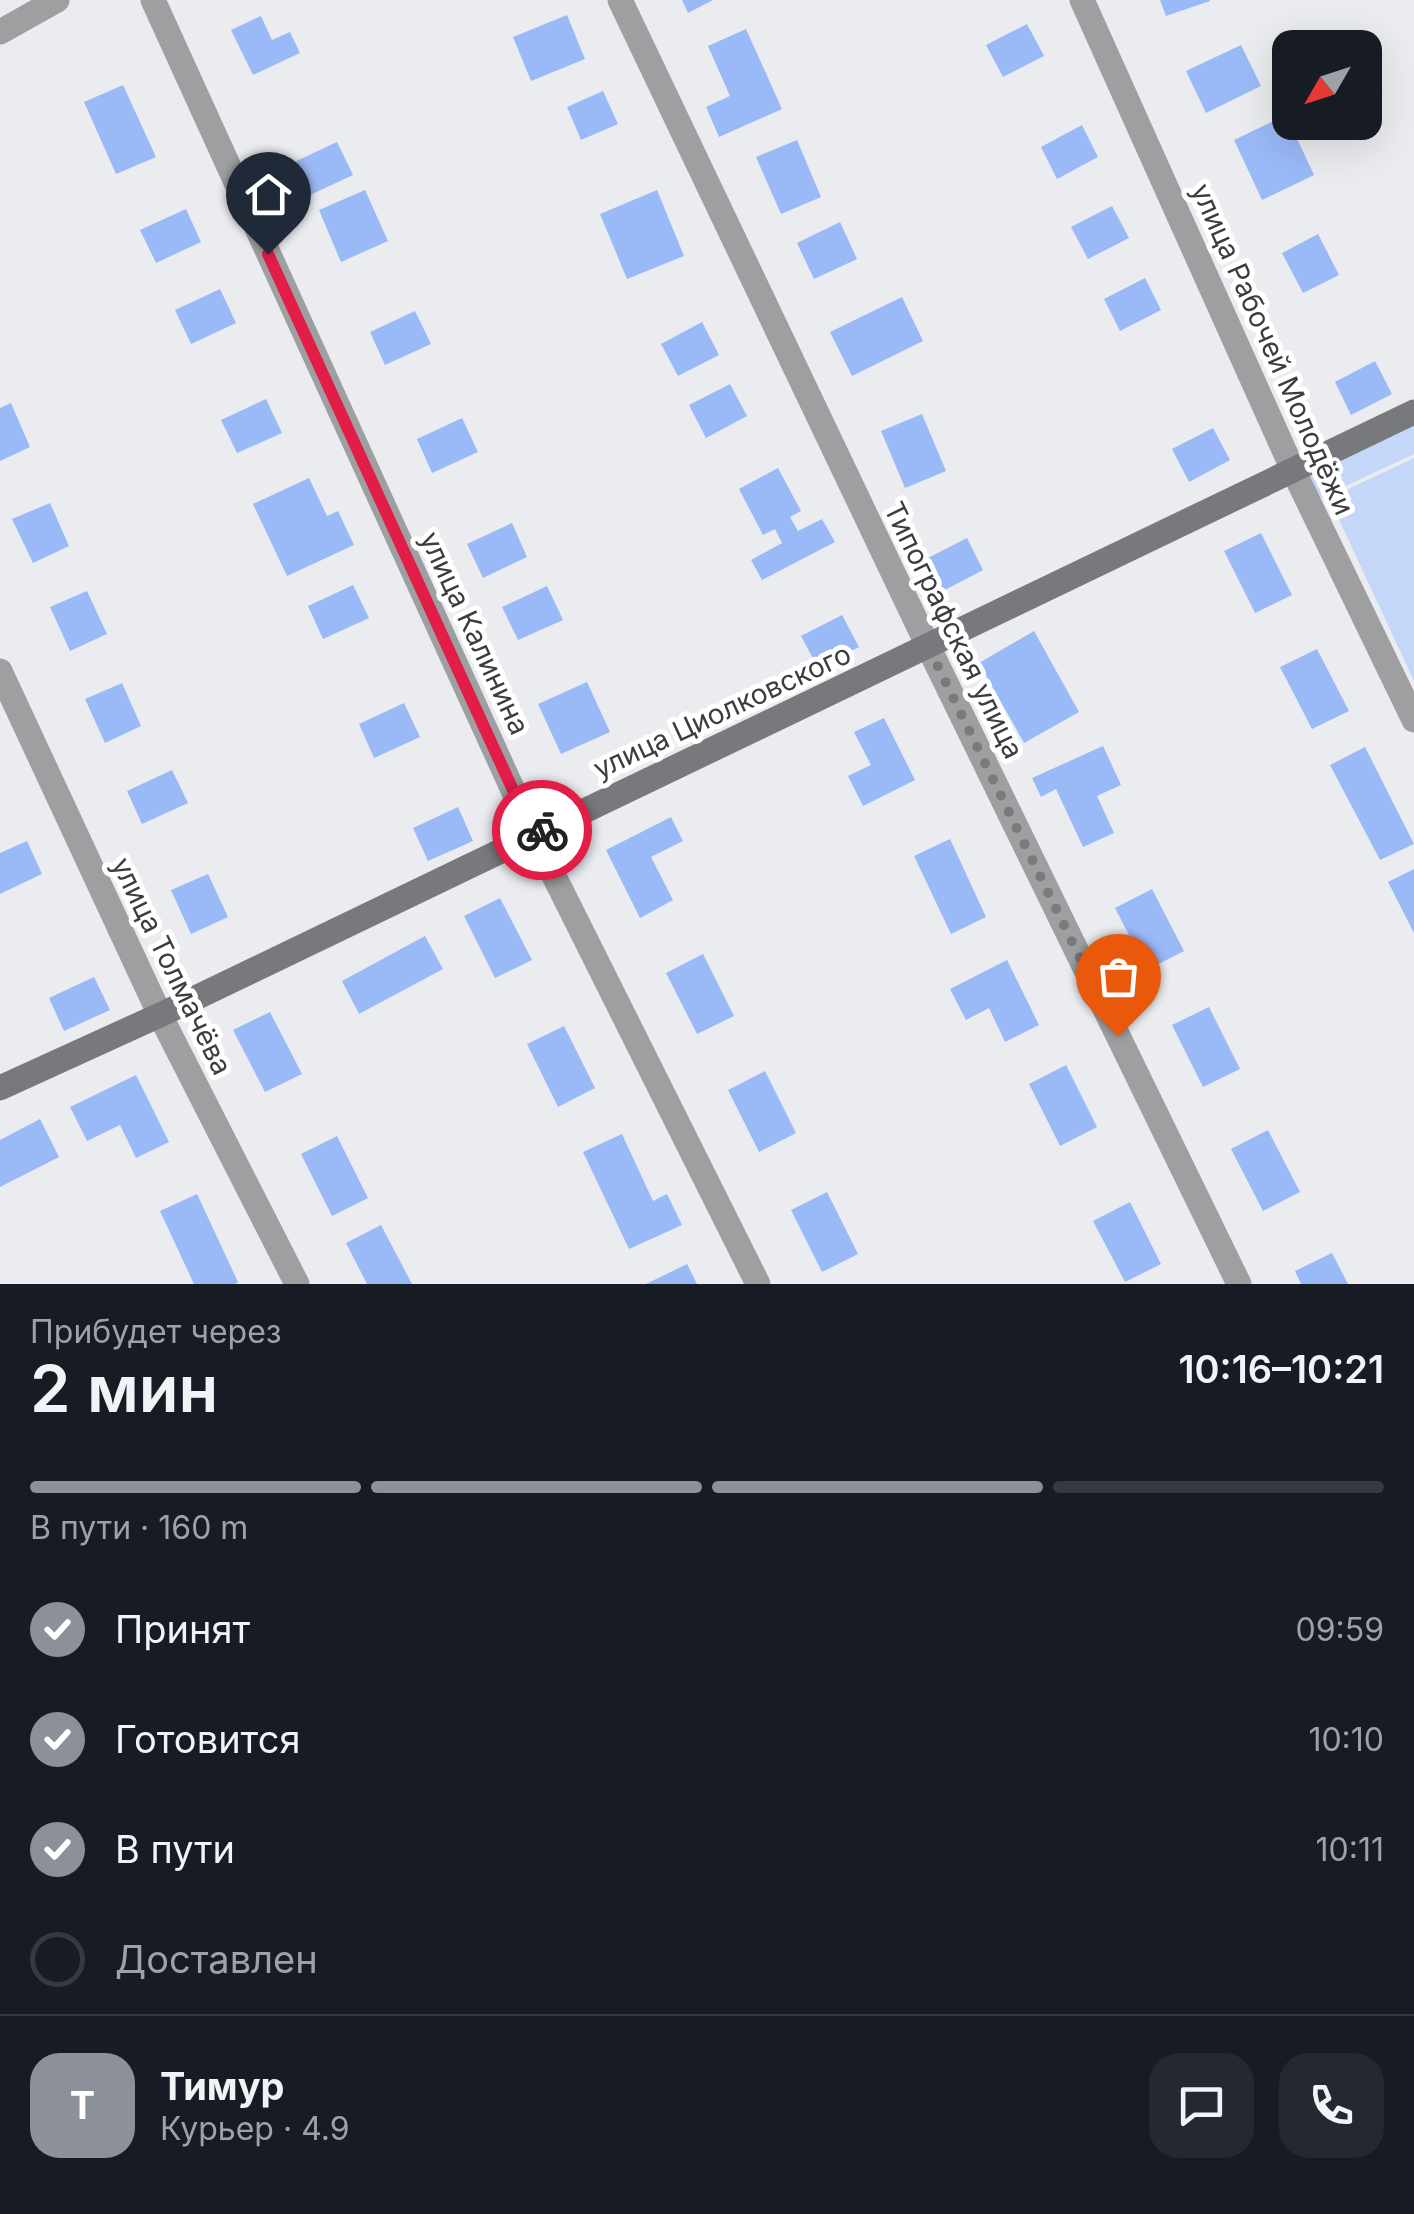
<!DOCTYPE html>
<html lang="ru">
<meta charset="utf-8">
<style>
:root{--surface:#171b24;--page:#242831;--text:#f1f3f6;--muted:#9ea1a6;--line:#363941;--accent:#8c9099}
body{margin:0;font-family:Inter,sans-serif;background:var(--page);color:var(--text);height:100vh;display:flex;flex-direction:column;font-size:38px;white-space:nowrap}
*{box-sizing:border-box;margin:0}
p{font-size:32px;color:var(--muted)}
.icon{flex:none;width:55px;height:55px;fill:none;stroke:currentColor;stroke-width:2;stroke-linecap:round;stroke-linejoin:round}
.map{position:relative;height:1284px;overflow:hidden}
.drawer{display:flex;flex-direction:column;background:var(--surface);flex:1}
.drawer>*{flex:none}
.needle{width:65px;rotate:231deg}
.fabs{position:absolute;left:1272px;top:30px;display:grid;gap:20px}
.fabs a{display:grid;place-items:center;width:110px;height:110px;border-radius:20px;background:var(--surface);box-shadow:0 10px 40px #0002;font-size:50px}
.pin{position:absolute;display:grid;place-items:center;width:85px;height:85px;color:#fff;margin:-102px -42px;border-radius:50% 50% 50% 0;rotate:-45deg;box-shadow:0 0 10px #0007}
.pin .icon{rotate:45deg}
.courier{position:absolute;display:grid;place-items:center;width:100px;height:100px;margin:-50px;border:8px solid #e11d48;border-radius:50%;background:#fff;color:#222;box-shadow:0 2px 12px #0007}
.headline em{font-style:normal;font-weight:600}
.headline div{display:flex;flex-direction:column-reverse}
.headline{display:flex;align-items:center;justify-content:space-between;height:170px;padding:0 30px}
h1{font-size:65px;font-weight:600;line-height:75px}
.bar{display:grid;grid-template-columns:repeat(4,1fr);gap:15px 10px;align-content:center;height:120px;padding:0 30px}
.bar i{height:12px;border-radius:8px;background:var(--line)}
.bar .current{background:var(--accent)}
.bar p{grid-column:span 4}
.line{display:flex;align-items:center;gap:25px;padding:0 30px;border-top:2px solid var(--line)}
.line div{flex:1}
.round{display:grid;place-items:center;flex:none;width:105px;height:105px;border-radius:30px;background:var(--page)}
ol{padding:0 30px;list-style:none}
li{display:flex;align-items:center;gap:30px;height:110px}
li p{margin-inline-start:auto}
li .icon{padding:10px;border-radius:50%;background:var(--accent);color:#fff;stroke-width:4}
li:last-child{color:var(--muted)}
li i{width:55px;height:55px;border:5px solid var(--line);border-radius:50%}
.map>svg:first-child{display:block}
</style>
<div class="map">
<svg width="1414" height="1284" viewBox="0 0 1414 1284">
<rect width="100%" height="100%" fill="#eaecf0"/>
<g fill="#c5d7f8">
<path d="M1414 412V454L1309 503 1293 471Z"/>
<path d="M1414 458V681L1329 498Z"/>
</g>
<g fill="#9abaf7">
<path d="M682 0H713L688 13Z"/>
<path d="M1160 0H1210V1L1166 16Z"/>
<path d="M567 15 585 59 531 81 513 37Z"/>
<path d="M261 16 272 40 290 32 300 53 253 75 231 30Z"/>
<path d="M1027 24 1044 56 1003 77 986 45Z"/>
<path d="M746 29 782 109 719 137 706 107 730 96 708 46Z"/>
<path d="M1241 45 1261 86 1206 113 1186 71Z"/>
<path d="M123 85 156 157 116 174 84 102Z"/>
<path d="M603 91 618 124 581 140 567 107Z"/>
<path d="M1286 115 1314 175 1262 200 1234 140Z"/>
<path d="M1082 125 1098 157 1057 179 1041 147Z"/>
<path d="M797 140 821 197 781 214 756 157Z"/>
<path d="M337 142 353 175 308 196 292 163Z"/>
<path d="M365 190 388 241 341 262 319 210Z"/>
<path d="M657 190 684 256 627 279 600 214Z"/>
<path d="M1112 206 1129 238 1088 259 1071 227Z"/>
<path d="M186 209 201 242 156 263 140 230Z"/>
<path d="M840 222 857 259 814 279 797 243Z"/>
<path d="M1318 234 1339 275 1303 293 1282 253Z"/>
<path d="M1145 278 1161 310 1120 331 1104 299Z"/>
<path d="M220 289 236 323 191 344 175 310Z"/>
<path d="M902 297 923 341 852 376 830 332Z"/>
<path d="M415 311 431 344 385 365 370 332Z"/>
<path d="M702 322 719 355 678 376 661 344Z"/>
<path d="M1375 361 1392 394 1351 415 1335 382Z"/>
<path d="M730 384 747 416 706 438 689 405Z"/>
<path d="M266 399 282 433 237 453 221 420Z"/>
<path d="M11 403 30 447 0 461V408Z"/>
<path d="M922 414 946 471 905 488 881 431Z"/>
<path d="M462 418 478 452 432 473 417 439Z"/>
<path d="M1213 428 1230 460 1189 482 1172 449Z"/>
<path d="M778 468 801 511 790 517 798 531 822 519 835 542 762 580 751 560 782 543 775 529 763 535 739 489Z"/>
<path d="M309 478 327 516 338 511 354 545 287 576 253 504Z"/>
<path d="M50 503 69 546 33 563 12 519Z"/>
<path d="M512 523 527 557 483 578 467 544Z"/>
<path d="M1261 533 1292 595 1255 613 1224 551Z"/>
<path d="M967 538 983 570 943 591 926 559Z"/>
<path d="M353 585 369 618 323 639 308 606Z"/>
<path d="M547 586 563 620 518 640 502 607Z"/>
<path d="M87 591 107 634 70 651 50 607Z"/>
<path d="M842 615 859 647 818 668 801 636Z"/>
<path d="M1034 631 1079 712 1024 743 979 663Z"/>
<path d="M1317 649 1349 711 1312 729 1280 667Z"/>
<path d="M587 682 610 732 561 754 538 704Z"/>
<path d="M122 683 141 726 105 743 85 699Z"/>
<path d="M404 703 420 737 374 758 359 724Z"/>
<path d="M884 718 915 780 863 806 848 776 871 765 854 732Z"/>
<path d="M1103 746 1121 785 1097 796 1114 833 1083 847 1056 789 1041 797 1032 778Z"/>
<path d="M1365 747 1414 844 1380 860 1330 765Z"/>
<path d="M172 770 188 803 142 824 127 791Z"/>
<path d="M458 807 473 841 428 861 413 828Z"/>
<path d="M671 817 683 841 651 857 673 900 640 918 606 850Z"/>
<path d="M950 839 986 917 951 934 914 856Z"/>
<path d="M27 841 42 874 0 894V853Z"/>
<path d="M1414 869V933L1388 882Z"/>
<path d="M208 874 228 917 191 934 171 890Z"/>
<path d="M1152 889 1184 951 1147 970 1115 908Z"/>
<path d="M500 898 532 960 495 978 464 916Z"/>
<path d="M425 936 443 969 359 1014 342 981Z"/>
<path d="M703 954 734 1016 697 1034 666 973Z"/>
<path d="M1007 960 1039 1025 1005 1042 989 1008 966 1020 950 989Z"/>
<path d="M94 977 110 1010 64 1031 49 998Z"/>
<path d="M1209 1007 1240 1069 1203 1087 1172 1025Z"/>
<path d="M270 1012 302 1074 265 1092 233 1030Z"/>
<path d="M564 1026 595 1088 558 1107 527 1044Z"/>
<path d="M1066 1065 1097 1127 1060 1146 1029 1084Z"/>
<path d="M765 1071 796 1133 759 1152 728 1090Z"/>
<path d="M136 1075 169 1142 136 1158 120 1125 87 1141 70 1107Z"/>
<path d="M40 1119 59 1157 0 1187V1140Z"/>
<path d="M1268 1130 1300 1192 1263 1211 1231 1149Z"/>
<path d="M622 1134 653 1201 667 1194 682 1225 629 1249 583 1152Z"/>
<path d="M337 1136 368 1198 332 1216 301 1154Z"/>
<path d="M827 1192 858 1254 822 1272 791 1210Z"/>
<path d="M197 1194 238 1282 235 1284H194L160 1211Z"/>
<path d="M1130 1202 1161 1264 1125 1282 1093 1221Z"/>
<path d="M381 1225 412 1284H367L346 1243Z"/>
<path d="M1332 1253 1348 1284H1301L1295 1271Z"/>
<path d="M687 1264 697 1284H646Z"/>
</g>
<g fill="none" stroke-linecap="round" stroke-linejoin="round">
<g stroke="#9e9fa0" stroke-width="25">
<path d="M153 0 533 834 758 1284"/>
<path d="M620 0 928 646 1239 1284"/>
<path d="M1082 0 1293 470"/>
<path d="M0 32 57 0"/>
<path d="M0 671 160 1015"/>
</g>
<g stroke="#9e9fa0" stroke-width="25">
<path d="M1293 470 1414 720"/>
<path d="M160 1015 297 1284"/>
</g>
<path stroke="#78797c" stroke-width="25" d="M0 1088 160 1015 1414 412"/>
</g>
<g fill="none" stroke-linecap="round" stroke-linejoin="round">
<path stroke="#797a7c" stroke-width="10" stroke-dasharray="0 18" d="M542 830 928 646 1118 1036"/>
<path stroke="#e11d48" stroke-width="12" d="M268 254 533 834 542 830"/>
</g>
<g text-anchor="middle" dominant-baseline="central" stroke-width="10" stroke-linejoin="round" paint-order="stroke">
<g font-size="28" fill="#3c3d3e" stroke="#fff">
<text transform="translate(1273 349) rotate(66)">улица Рабочей Молодёжи</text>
<text transform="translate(954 630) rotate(64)">Типографская улица</text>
<text transform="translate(475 633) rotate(65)">улица Калинина</text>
<text transform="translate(722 711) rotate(-25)">улица Циолковского</text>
<text transform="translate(172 966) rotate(64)">улица Толмачёва</text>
</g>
</g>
</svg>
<div class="fabs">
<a><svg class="needle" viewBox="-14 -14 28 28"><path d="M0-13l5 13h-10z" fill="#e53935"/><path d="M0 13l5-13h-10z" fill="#9ea1a6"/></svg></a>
</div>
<div class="pin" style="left:1118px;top:1036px;background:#ea580c"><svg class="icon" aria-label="bag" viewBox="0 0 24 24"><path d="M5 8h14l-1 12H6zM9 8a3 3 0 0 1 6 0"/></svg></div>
<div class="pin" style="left:268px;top:254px;background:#1f2937"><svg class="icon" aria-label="home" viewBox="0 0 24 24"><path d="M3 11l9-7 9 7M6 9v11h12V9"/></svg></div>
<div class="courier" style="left:542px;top:830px"><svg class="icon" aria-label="bike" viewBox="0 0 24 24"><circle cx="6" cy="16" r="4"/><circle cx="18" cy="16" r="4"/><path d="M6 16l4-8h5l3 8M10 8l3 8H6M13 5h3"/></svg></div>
</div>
<section class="drawer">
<div class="headline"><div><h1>2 мин</h1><p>Прибудет через</p></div><em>10:16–10:21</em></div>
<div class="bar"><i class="current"></i><i class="current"></i><i class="current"></i><i></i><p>В пути · 160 m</p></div>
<ol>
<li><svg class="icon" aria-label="check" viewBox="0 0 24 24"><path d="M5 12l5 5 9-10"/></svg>Принят<p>09:59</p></li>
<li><svg class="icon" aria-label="check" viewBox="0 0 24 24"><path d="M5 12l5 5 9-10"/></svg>Готовится<p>10:10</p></li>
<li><svg class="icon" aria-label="check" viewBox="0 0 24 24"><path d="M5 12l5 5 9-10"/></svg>В пути<p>10:11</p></li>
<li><i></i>Доставлен</li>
</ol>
<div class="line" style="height:180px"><b class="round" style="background:var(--accent);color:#fff">Т</b><div><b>Тимур</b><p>Курьер · 4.9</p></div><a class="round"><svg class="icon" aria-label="chat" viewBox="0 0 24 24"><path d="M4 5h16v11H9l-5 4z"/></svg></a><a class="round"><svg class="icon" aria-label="phone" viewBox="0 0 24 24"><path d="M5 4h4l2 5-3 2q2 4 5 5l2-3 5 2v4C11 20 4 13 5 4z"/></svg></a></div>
</section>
